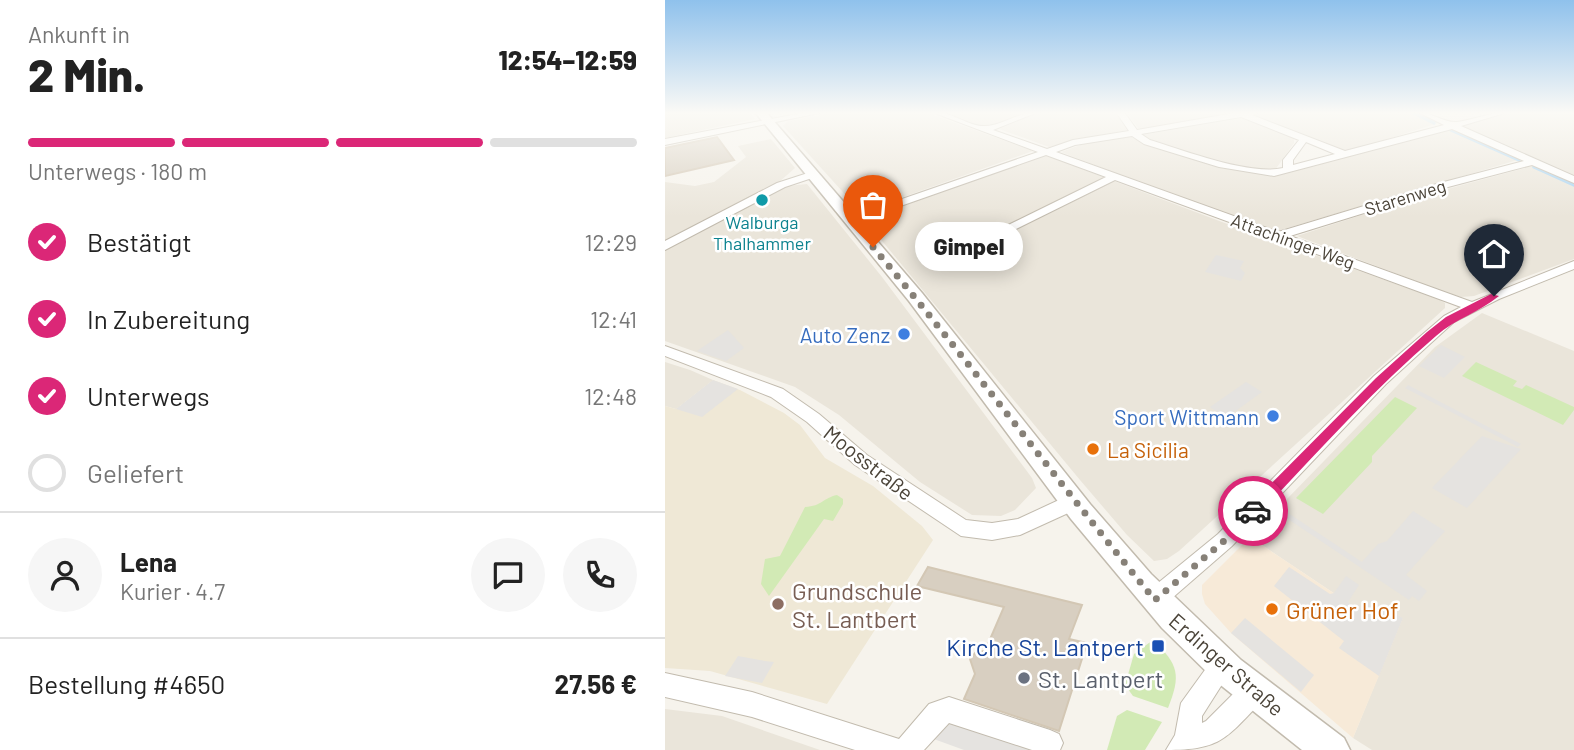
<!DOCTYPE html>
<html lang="de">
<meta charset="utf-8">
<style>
:root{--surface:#fff;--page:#f6f6f6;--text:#222;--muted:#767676;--line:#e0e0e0;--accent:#db2777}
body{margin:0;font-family:Barlow,sans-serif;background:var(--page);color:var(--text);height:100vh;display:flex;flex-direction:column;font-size:26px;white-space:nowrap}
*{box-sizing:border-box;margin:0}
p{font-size:23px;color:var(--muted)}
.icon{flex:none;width:38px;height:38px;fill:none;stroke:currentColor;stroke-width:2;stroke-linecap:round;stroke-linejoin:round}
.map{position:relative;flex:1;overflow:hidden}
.drawer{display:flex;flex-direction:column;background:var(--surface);width:665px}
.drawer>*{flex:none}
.pin{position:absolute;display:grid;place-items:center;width:60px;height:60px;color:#fff;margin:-72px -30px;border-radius:50% 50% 50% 0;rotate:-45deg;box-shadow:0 0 7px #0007}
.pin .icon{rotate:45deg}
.courier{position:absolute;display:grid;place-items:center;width:70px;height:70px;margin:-35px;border:5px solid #db2777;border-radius:50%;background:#fff;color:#222;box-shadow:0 2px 9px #0007}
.bubble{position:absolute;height:49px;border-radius:24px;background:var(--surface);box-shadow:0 4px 18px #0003;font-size:23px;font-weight:800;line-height:49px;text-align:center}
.summary em{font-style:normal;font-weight:800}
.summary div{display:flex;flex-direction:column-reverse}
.summary{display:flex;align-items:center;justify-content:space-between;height:119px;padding:0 28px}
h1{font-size:46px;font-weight:800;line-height:52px}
.bar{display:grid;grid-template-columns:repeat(4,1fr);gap:10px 7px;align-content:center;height:84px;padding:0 28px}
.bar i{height:9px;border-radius:5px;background:var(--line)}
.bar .current{background:var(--accent)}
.bar p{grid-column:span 4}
.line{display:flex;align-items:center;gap:18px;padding:0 28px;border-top:2px solid var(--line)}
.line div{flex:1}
.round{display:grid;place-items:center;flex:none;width:74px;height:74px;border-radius:37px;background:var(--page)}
ol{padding:0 28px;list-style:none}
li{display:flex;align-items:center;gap:21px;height:77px}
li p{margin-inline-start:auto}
li .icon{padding:7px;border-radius:50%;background:var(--accent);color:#fff;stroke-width:4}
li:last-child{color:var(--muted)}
li i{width:38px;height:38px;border:4px solid var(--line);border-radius:50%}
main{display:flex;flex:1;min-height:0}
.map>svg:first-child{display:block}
</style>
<main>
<section class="drawer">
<div class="summary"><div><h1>2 Min.</h1><p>Ankunft in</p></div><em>12:54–12:59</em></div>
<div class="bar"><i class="current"></i><i class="current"></i><i class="current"></i><i></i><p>Unterwegs · 180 m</p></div>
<ol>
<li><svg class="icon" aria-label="check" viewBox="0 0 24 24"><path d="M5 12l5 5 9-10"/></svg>Bestätigt<p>12:29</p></li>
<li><svg class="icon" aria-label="check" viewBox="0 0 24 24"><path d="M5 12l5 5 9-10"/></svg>In Zubereitung<p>12:41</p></li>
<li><svg class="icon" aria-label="check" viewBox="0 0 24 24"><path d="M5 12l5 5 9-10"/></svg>Unterwegs<p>12:48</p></li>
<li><i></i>Geliefert</li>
</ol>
<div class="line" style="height:126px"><a class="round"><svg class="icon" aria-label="person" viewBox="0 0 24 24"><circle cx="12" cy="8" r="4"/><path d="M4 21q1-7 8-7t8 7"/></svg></a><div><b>Lena</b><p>Kurier · 4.7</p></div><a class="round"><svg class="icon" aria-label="chat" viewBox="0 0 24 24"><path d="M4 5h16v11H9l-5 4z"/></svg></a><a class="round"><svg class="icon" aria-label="phone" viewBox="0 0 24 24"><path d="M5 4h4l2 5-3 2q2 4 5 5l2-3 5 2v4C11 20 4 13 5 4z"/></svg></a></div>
<div class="line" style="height:91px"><div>Bestellung #4650</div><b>27.56 €</b></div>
</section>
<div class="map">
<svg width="909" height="750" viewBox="0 0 909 750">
<rect width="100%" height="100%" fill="#f6f3ec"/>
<g fill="#eae5da">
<path d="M0 112H84L90 119 0 138Z"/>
<path d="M172 112H260L368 151 196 212 118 126 123 121Z"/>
<path d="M278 112H364L319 127Z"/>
<path d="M375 112H450L462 130 384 147 334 129Z"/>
<path d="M461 112H579L478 129 473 128Z"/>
<path d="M604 112H751L773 123 685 151 676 150 587 116Z"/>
<path d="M848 112H909V178L792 126Z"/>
<path d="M576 118 629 138V143L610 170 561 165 490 143 477 135Z"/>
<path d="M783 129 856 159 612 231 502 193 396 152 418 144 465 136 479 144 555 168 611 176Z"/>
<path d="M106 139 130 168 113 183 0 241V182L30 186 49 182 81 157 73 146Z"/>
<path d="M376 156H383L557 222 773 299 780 303V308L514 551 502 559 489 561 462 535 415 480 203 224 205 220 213 215Z"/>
<path d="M867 166 909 183V259L809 296 796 297 780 292 632 236 749 198Z"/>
<path d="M142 184 217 277 367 478 371 488 350 510 336 516 307 515 255 482 174 415 130 387 0 341V250L123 186Z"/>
<path d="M817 313 909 351V750H707L688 738 737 618 694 610 585 537 770 347Z"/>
<path d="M0 362 25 370 48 380 11 409 0 406Z"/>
<path d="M0 709 57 716 155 750H0Z"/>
</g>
<path fill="#f7ead8" d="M585 537 694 610 707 600 738 618 688 738 566 633 540 604 537 594V585Z"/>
<path fill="#efe8d6" d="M48 380 75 390 119 413 135 425 160 458 208 486 257 526 268 540 162 704 45 671 0 668V406L11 409Z"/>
<g fill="#d2eab5">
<path d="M811 362 852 381 848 386 857 389 861 385 909 407V410L898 425 797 376Z"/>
<path d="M730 397 752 408 707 456V462L658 514 631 498Z"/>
<path d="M172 495 178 499V504L168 521 159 519 104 596 96 584 100 559 115 556 140 507C157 506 158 498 172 495Z"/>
<path d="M488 640C514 665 516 675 503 708L468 696 460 685 469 654Z"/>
<path d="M462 710 497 722 480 750H442L452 716Z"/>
</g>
<g fill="#e5e3e0">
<path d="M551 255 579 261 575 268 580 273 576 281 540 272Z"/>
<path d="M63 330 79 348 61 361 32 351Z"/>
<path d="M776 345 800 357 779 378 754 366Z"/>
<path d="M48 380 73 389 37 417 11 409Z"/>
<path d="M581 382 597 392 561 418 545 407Z"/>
<path d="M743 385 856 444 853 447 740 388Z"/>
<path d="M817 436 856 449 802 508 767 488Z"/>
<path d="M614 507 697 562 713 544 722 541 748 511 780 531 741 575 762 591 754 601 747 596 744 600 611 511Z"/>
<path d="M624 567 665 594 669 593 681 576 694 585 683 602 694 610 707 600 738 618 714 676 674 648 679 641 609 586Z"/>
<path d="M580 618 649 675 636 692 566 633Z"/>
<path d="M73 656 100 661 109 662 97 683 60 676Z"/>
<path d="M286 712 377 750H299L266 738Z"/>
</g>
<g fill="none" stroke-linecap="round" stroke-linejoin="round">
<g stroke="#a9d4f2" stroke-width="3.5">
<path d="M747 112 769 123"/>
<path d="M786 130 854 160"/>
<path d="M869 167 909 185"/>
</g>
</g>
<g fill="#d8cfc1" stroke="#d3c7b4" stroke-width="2">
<path d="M52 137 69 160 0 176V148Z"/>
<path d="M263 567 417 605 404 639 422 643 394 731 299 699 310 674 305 659 311 652 320 651 339 607 252 586Z"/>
</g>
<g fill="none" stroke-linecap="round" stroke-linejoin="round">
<defs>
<g id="minor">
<path d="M143 112H159L0 145V139Z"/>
<path d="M267 112C287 111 304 127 320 126 336 126 353 112 373 112L328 130 382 149 408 140 464 131 451 112H459L472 130 575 112H595L587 115 680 151 779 125 753 112C766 112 779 123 792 122 809 120 825 112 843 112L796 126 909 176V183L867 165 783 187 625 236 807 302 909 261V269L834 299 789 322 721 384 567 546 498 606 490 609 482 606 479 599 482 592 553 534 709 376 779 316 796 307 450 180 343 233 314 235V231L337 228 441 177 381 155 190 222H182V218L373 152ZM576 117 634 140 618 160V168C585 176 518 150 485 140L476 134ZM787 129 859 161 775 183 613 232 391 152 410 145 467 136 479 144 554 167 609 176ZM641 142 670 154 628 165V160Z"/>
<path d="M149 171 154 174 153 176 120 187 0 250V241L112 183Z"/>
<path d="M0 346 118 389 154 414 202 455 301 520 327 523 353 519 409 493 416 495 419 501 416 507 401 514 355 535 327 540 296 536 190 465 142 422 106 397 0 356Z"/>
<path d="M558 652 566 656 570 664 537 716V723L541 721 580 682 589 679 598 682 601 691 598 700C561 738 557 750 501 750L510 735 516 703 550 656Z"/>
<path d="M0 673 87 692 234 739 264 704 284 697 385 730 394 734 398 743 395 750H367L284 723 259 750H190L87 717 0 697Z"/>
</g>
<path id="tertiary" d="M90 112H101L257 293 425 504 486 574 576 660 679 738 685 750H637L553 683 497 628 406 519 244 301Z"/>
</defs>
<use href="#minor" stroke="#c2bbae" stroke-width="2"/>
<use href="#tertiary" stroke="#c2bbae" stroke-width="3"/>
<use href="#minor" fill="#fff" fill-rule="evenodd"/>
<use href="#tertiary" fill="#fff" fill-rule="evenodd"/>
</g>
<linearGradient id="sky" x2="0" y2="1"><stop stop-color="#8fc1ec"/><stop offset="0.52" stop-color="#fbfaf6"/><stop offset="1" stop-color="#fbfaf6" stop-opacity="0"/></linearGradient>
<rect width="909" height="217" fill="url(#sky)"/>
<path fill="#db2777" d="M826 294 834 296C815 312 790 319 771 336 707 391 651 454 593 515H583V507L711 378 762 332 781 317Z"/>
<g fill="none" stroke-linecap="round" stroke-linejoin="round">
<path stroke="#878178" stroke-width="7" stroke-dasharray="0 12.6" d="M208 247C305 362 394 484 490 600L560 540 588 511"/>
</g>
<circle fill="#0f9aa8" stroke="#fff" stroke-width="2.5" cx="97" cy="200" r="7"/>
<g fill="#3f7fe0" stroke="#fff" stroke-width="2.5">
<circle cx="239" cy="334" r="7"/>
<circle cx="608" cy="416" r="7"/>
</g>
<g fill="#e8710a" stroke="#fff" stroke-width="2.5">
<circle cx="428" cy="449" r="7"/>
<circle cx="607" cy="609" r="7"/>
</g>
<circle fill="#8d6e63" stroke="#fff" stroke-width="2.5" cx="113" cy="604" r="7"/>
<rect fill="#1a4fb4" stroke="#fff" stroke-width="2.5" x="486" y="639" width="14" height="14" rx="3.5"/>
<circle fill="#6b7280" stroke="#fff" stroke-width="2.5" cx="359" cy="678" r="7"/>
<g text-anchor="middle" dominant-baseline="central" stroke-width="5" stroke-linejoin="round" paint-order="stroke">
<g font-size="18" fill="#4b4439" stroke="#fff">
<text transform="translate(740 197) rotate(-17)">Starenweg</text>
<text transform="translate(628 241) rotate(20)">Attachinger Weg</text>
</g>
<g font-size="18" fill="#0d838f" stroke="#fff">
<text x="97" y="222">Walburga<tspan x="97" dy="21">Thalhammer</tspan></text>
</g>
<g font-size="21" fill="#366cbe" stroke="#fff" text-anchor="end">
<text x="225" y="334">Auto Zenz</text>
<text x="594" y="416">Sport Wittmann</text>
</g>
<g font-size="21" fill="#c56008" stroke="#fff" text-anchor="start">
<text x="442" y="449">La Sicilia</text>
</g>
<g font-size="21" fill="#4b4439" stroke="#fff">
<text transform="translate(204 462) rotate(38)">Moosstraße</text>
<text transform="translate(562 664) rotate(41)">Erdinger Straße</text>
</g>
<g font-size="24" fill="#785e54" stroke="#fff" text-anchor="start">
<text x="127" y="590">Grundschule<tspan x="127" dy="28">St. Lantbert</tspan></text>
</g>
<g font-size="24" fill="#c56008" stroke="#fff" text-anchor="start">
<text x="621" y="609">Grüner Hof</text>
</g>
<g font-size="24" fill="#164399" stroke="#fff" text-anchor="end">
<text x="479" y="646">Kirche St. Lantpert</text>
</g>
<g font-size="24" fill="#5b616d" stroke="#fff" text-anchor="start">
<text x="373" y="678">St. Lantpert</text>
</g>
</g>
</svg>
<div class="pin" style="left:208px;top:247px;background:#ea580c"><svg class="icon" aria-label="bag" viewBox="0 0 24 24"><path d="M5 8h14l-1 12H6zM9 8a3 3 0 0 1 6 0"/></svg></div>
<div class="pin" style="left:829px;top:296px;background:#1f2937"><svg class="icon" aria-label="home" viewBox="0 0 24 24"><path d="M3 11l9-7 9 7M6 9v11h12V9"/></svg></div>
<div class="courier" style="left:588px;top:511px"><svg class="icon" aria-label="car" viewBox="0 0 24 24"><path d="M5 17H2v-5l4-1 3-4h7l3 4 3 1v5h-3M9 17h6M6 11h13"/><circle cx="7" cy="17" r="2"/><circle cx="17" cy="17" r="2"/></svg></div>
<div class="bubble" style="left:250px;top:222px;width:108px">Gimpel</div>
</div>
</main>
